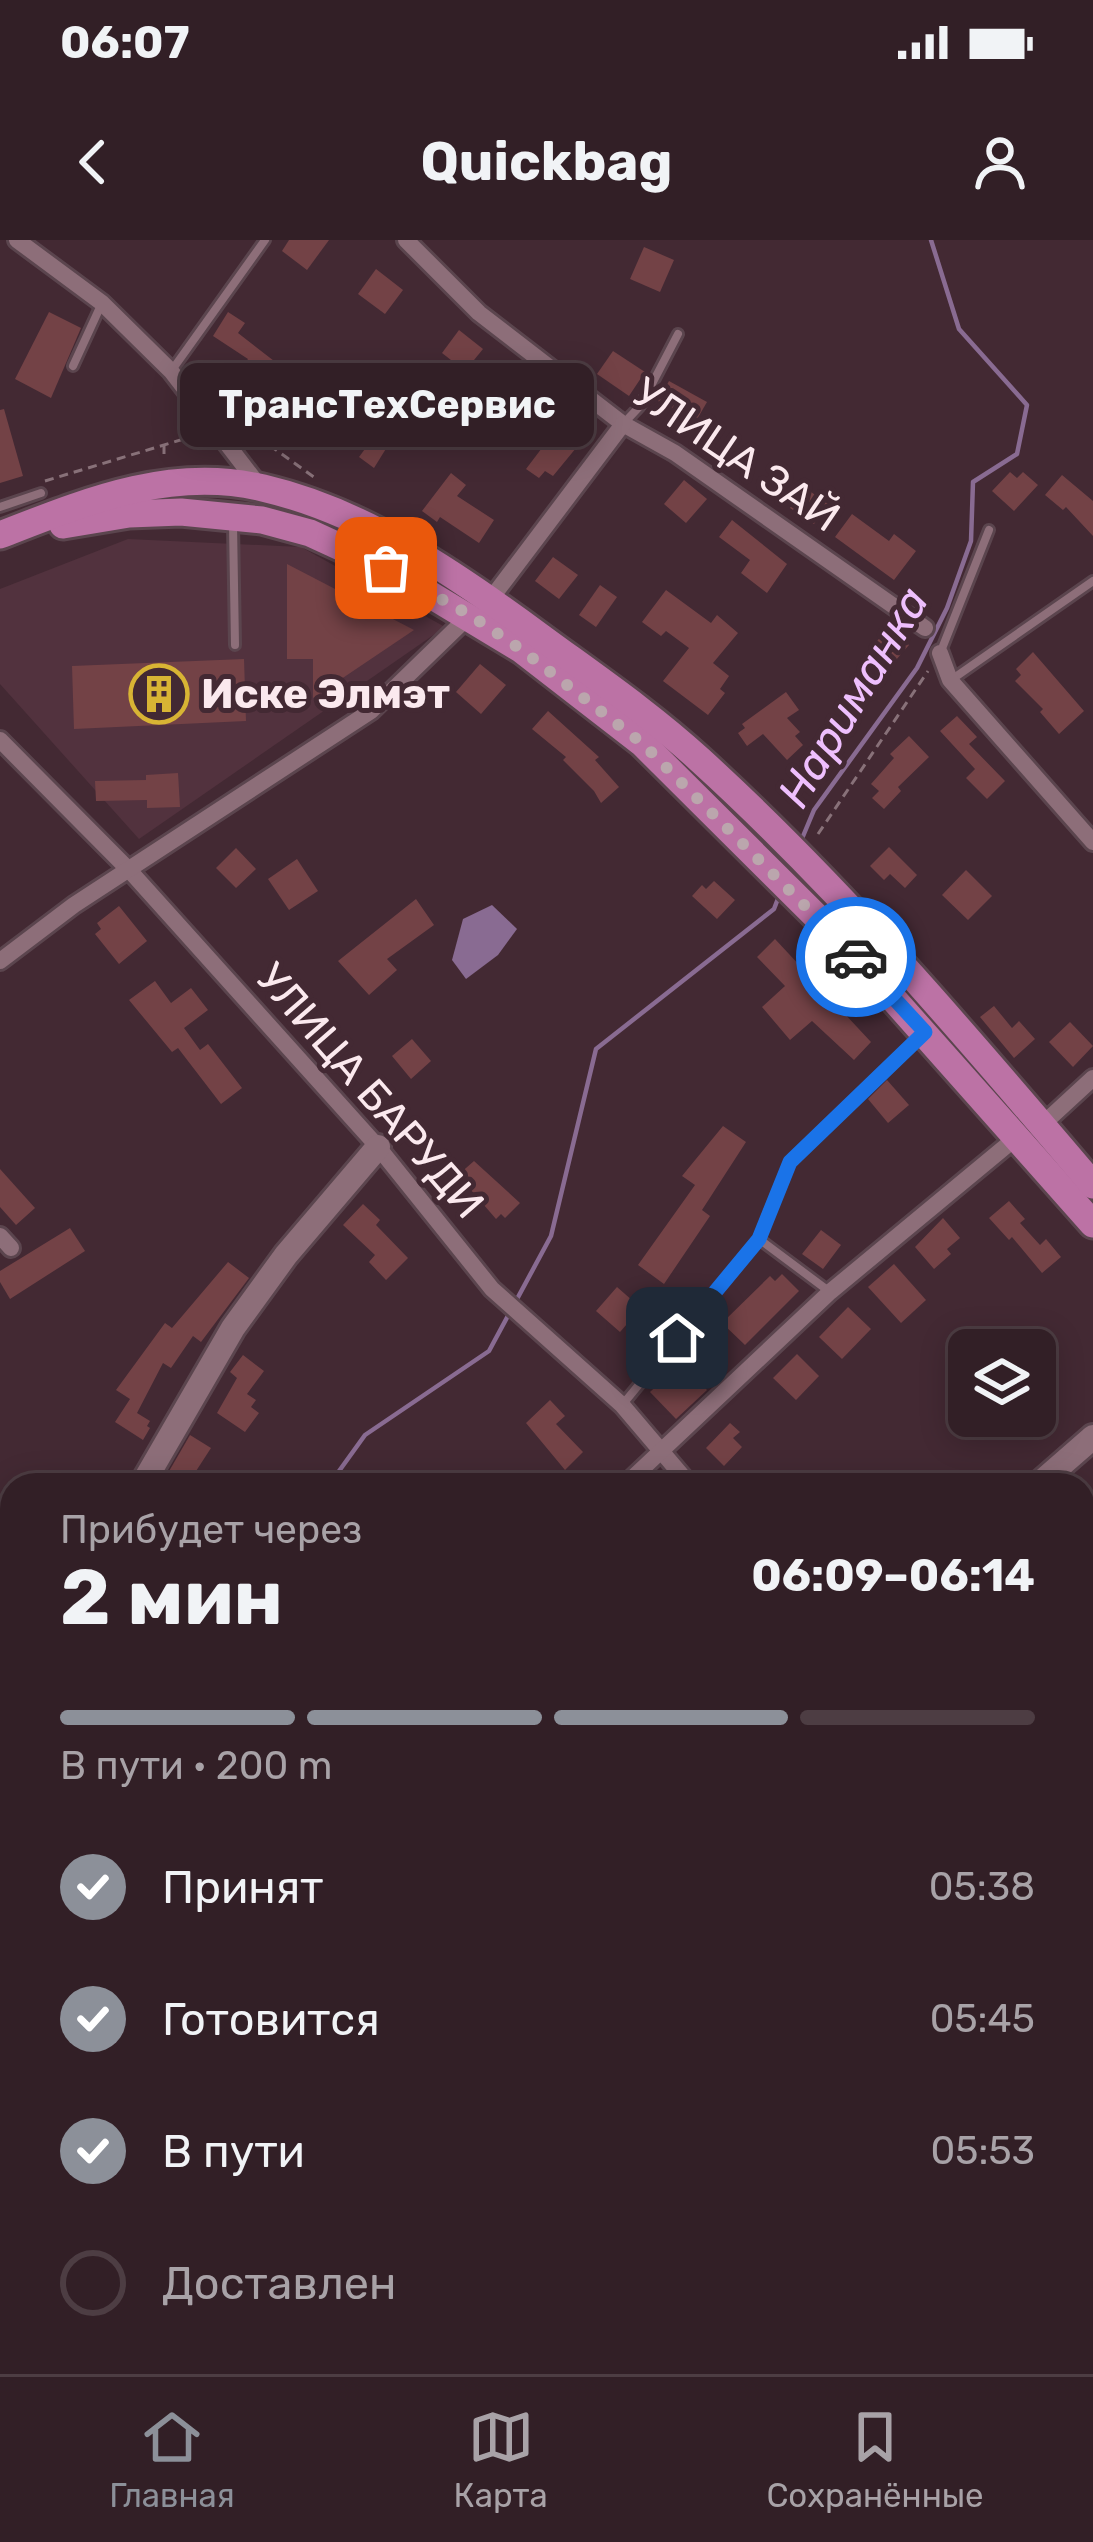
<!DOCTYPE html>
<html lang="ru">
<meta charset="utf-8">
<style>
:root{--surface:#321f26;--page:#3d2c32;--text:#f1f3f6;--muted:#a8a2a7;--line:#4d3d43;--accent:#8c9099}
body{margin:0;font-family:Rubik,sans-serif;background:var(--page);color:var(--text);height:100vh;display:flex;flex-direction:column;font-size:45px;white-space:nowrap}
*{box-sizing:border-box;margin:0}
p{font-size:39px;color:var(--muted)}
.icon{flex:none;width:66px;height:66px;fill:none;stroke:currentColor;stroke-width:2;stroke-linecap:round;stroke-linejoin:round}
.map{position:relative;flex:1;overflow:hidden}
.details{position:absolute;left:0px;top:1233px;width:1095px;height:903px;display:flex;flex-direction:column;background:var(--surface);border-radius:36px 36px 0 0;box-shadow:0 6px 30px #0003,0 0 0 3px var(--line)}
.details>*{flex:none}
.tools{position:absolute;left:948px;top:1089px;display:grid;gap:24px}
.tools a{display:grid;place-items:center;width:108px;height:108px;border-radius:18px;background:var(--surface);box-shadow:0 6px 30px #0003,0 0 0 3px var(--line);font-size:60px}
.pin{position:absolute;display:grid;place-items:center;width:102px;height:102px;color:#fff;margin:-51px;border-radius:24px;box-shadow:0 6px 18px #0006}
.courier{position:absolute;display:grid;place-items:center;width:120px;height:120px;margin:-60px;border:9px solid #1a73e8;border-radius:50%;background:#fff;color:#222;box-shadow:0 3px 15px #0007}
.bubble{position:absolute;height:84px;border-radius:18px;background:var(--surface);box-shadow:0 6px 30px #0003,0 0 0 3px var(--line);font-size:39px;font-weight:700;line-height:84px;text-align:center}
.headline em{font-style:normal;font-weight:700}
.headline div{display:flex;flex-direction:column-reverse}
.headline{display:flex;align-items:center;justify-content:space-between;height:204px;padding:0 60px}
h1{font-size:78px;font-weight:700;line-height:90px}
.bar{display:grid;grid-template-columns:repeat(4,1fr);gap:18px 12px;align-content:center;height:144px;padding:0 60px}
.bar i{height:15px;border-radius:9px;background:var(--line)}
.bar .current{background:var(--accent)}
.bar p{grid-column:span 4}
ol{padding:0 60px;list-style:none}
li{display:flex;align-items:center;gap:36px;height:132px}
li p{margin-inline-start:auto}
li .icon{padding:12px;border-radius:50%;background:var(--accent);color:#fff;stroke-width:4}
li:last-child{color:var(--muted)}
li i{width:66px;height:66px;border:6px solid var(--line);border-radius:50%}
.status{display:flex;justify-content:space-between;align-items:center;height:84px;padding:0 60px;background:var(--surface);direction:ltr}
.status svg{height:33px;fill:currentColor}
header{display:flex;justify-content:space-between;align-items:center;height:156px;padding:0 60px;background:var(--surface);font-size:54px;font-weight:700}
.dock{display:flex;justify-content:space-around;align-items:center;height:168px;border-top:3px solid var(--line);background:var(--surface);font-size:33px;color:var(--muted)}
.dock a{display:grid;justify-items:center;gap:6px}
.dock .current{color:var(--accent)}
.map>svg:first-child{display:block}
</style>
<div class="status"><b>06:07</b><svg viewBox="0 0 49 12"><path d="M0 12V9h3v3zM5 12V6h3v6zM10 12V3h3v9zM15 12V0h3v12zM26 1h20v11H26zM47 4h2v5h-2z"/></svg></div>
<header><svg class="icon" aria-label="back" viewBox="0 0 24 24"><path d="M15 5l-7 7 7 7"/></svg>Quickbag<svg class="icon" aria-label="person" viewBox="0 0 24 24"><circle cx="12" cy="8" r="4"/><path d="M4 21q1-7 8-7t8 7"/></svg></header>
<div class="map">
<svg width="1093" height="2134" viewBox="0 0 1093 2134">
<rect width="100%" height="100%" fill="#432933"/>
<path fill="#52323e" d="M128 299 301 307 445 387 139 599 0 444V349Z"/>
<path fill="#663a2f" d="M1093 1654V2134H935L923 2124H1083V1666Z"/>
<path fill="#896b92" d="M492 665 517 689 498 715 466 739 452 720 463 679Z"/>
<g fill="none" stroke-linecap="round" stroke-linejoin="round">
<g stroke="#896b92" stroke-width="4.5">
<path d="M801 601 814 570 917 428 947 368 971 301 973 242 1017 214 1027 165 959 89 931 0"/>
<path d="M329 1245 365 1195 489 1111 551 996 596 809 774 669 779 656"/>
<path d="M0 2098 12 2091"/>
</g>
</g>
<g fill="#734246">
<path d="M289 0H329L307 30 282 11Z"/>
<path d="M644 7 674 20 660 52 630 39Z"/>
<path d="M376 29 403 50 385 74 358 54Z"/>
<path d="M49 72 81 88 51 158 15 139Z"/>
<path d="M228 72 245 83 238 93 287 131 293 122 312 136 290 166 241 129 248 119 213 96Z"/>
<path d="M459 90 483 109 465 131 442 113Z"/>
<path d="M613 111 645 132 629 156 597 134Z"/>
<path d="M669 141 707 162 696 181 658 161Z"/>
<path d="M573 167 595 185 553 236 545 231 539 238 526 229Z"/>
<path d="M4 169 23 236 0 243V170Z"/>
<path d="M385 182 397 191 374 228 359 217Z"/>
<path d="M1010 232 1017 238 1023 232 1038 245 1014 271 992 251Z"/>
<path d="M451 233 466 245 457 256 494 280 479 303 440 277 437 282 422 271Z"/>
<path d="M1062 235 1093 261V296L1066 267 1063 270 1045 255Z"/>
<path d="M684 240 707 259 686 283 664 264Z"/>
<path d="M804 247 828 264 814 284 790 268Z"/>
<path d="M852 274 889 301 894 294 916 311 894 340 835 297Z"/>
<path d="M732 280 787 324 767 353 741 333 750 320 719 297Z"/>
<path d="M553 317 578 335 559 359 535 341Z"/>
<path d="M287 324 414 390 313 458V419H287Z"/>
<path d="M600 345 617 357 596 387 579 375Z"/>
<path d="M666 350 711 383 717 375 738 393 713 423 729 436 720 449 725 453 708 475 663 441 689 408 666 391 661 396 642 382Z"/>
<path d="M888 388 909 405 882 436 862 419Z"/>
<path d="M1033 412 1084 471 1059 494 1040 472 1043 469 1015 441 1021 435 1016 429Z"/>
<path d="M244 419 246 481 74 489 72 426Z"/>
<path d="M480 424 506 445 481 474 456 452Z"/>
<path d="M786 452 799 470 787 478 800 492 795 496 803 505 787 520 763 494 747 506 738 493 745 488 742 484Z"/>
<path d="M548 471 599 517 595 520 619 547 601 563 594 551 563 520 566 517 532 489Z"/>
<path d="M957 476 977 497 969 504 1005 541 987 559 966 538 975 529 940 491Z"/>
<path d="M909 496 929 517 898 547 901 551 884 569 872 558 879 551 871 544 894 518 890 514Z"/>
<path d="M178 533 180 567 147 568V560L96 561 95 541 146 540V535Z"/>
<path d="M889 607 917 635 905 648 890 634 884 640 870 626Z"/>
<path d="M236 608 256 629 236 648 216 628Z"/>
<path d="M297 619 318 651 289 670 268 639Z"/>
<path d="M966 630 992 656 968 680 942 655Z"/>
<path d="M714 641 735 660 717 679 692 656 702 645 706 649Z"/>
<path d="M416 659 434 685 387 719 397 730 369 755 338 721Z"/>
<path d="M119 666 147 701 119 724 95 694 101 689 97 683Z"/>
<path d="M775 699 871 802 854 820 812 781 790 800 762 767 785 746 757 717Z"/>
<path d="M155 741 171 763 191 748 208 770 184 788 200 810 208 804 242 848 221 864 178 808 172 812 129 760Z"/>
<path d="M994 766 1012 788 1019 781 1035 799 1014 818 980 777Z"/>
<path d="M1070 782 1093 806 1073 827 1049 802Z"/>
<path d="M412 799 431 821 411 839 392 816Z"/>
<path d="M887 840 909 865 888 883 868 859Z"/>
<path d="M723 886 746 902 702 970 710 976 664 1044 638 1025 695 945 682 936Z"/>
<path d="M474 921 520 963 505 978 501 974 496 979 458 935Z"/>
<path d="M0 929 35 968 16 985 0 967Z"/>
<path d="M1009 961 1025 979 1020 983 1040 1005 1046 999 1061 1017 1042 1033 1012 997 1009 1000 989 978Z"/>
<path d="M363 964 380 980 376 985 408 1018 386 1040 369 1022 375 1015 343 985Z"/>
<path d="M943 978 960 998 947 1009 951 1014 934 1029 915 1007Z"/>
<path d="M70 988 85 1011 10 1059 0 1042V1031Z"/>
<path d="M821 990 841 1005 823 1029 802 1014Z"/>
<path d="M228 1022 249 1038 201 1102 193 1096 171 1128 163 1123 137 1173 150 1181 147 1186 150 1188 143 1200 115 1182 130 1159 116 1150 165 1083 172 1088Z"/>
<path d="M894 1024 926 1060 901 1083 868 1047Z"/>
<path d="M782 1034 799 1051 745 1105 722 1083 770 1036 775 1041Z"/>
<path d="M617 1047 641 1068 620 1092 596 1071Z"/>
<path d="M848 1067 871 1089 842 1119 819 1097Z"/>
<path d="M797 1114 819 1136 796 1160 773 1138Z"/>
<path d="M243 1115 264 1131 247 1154 256 1160 251 1167 259 1173 245 1192 217 1173 237 1138 230 1132Z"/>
<path d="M681 1123 707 1150 676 1179 650 1152Z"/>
<path d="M550 1160 565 1176 556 1184 583 1212 565 1230 526 1183Z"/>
<path d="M730 1183 740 1192 733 1198 742 1207 724 1226 706 1208Z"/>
<path d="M190 1195 211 1208 187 1245H161Z"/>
</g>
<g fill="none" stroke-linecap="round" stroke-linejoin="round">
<defs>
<g id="lane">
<path d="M73 126 102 63"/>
<path d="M172 130 265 0"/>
<path d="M624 183 641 165 678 94"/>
<path d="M0 267 41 253"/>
<path d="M233 284 235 405"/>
<path d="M941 411 989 290"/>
<path d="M951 440 1093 341"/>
<path d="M759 999 830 1052"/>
<path d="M623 1164 759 999 790 922 920 797"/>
<path d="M0 1822 12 1830"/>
<path d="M454 2131 459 2124"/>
</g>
<g id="street">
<path d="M17 0 102 63 171 131 260 247"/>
<path d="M406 0 479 73 623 184 675 213 925 388"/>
<path d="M490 360 623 184"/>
<path d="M940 413 950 440 1093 602"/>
<path d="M0 500 130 631 378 907 492 1049 622 1165 690 1245"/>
<path d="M0 721 74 665 371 471 470 375"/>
<path d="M1042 885 1093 838"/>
<path d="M0 996 11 1008"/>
<path d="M625 1245 830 1052 1017 897"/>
<path d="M0 1285 12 1294"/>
<path d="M1083 1655 1093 1643"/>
<path d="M892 2124 902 2134"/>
<path d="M665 2134 674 2124"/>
</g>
<g id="secondary">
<path d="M142 1245 233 1088 286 1015 378 907"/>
<path d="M1038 1245 1093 1197"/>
<path d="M0 1469 12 1451"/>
<path d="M203 2134 209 2124"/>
</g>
<g id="primary">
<path d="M63 285 129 274 181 272 262 280 310 293 386 328 522 410 642 503 850 710 1093 984"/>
<path d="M0 295C85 262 170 226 263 248 366 272 457 335 541 397 594 436 650 474 699 519 842 649 968 798 1093 945"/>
</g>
</defs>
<use href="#lane" stroke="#5b454e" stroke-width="14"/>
<use href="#street" stroke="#5b454e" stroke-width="22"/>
<use href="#secondary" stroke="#5b454e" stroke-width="30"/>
<use href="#primary" stroke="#5b454e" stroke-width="33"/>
<g stroke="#887179" stroke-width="3" stroke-dasharray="9 6" stroke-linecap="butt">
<path d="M233 179 318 240"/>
<path d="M164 205V219"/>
<path d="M45 241 197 195"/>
<path d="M818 594 928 431"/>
<path d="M1083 1825 1093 1830"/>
<path d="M1083 1952 1093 1961"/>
</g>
<use href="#lane" stroke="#8d6e79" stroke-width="8"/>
<use href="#street" stroke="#8d6e79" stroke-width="16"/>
<use href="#secondary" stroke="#8d6e79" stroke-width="24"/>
<use href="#primary" stroke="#bc72a5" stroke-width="27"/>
</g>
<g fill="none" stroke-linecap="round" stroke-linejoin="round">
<path stroke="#bba6ad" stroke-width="12" stroke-dasharray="0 21.6" d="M386 328 470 375 522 410 642 503 856 717"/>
<path stroke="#1a73e8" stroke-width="15" d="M677 1098 759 999 790 922 925 792 856 717"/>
</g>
<defs>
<symbol id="building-ring" viewBox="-11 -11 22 22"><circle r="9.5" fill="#432933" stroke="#d8b434" stroke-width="1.5"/><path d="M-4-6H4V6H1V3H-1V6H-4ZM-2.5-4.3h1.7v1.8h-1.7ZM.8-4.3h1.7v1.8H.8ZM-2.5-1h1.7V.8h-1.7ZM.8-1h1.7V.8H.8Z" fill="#d8b434"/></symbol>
</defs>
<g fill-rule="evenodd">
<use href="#building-ring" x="126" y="421" width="66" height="66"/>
</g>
<g text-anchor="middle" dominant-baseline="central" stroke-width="10" stroke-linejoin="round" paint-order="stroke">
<g font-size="42" fill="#fbe9ee" stroke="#432933">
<text transform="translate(736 215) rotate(34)">УЛИЦА ЗАЙ</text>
<text transform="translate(370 851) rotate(49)">УЛИЦА БАРУДИ</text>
</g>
<g font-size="42" font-weight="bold" fill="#fbe9ee" stroke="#432933" text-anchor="start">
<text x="201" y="454">Иске Элмэт</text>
</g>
<g font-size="45" font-style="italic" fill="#eebffd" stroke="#432933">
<text transform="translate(853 457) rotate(-59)">Нариманка</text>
</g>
</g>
</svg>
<div class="tools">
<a><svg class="icon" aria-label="layers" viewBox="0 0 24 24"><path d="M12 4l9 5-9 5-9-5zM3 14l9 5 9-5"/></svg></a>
</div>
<div class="pin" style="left:386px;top:328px;background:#ea580c"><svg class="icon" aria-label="bag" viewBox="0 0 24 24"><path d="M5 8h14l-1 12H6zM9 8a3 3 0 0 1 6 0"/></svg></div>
<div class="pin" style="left:677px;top:1098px;background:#1f2937"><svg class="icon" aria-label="home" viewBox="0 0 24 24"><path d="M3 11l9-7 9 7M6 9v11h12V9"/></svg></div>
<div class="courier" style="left:856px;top:717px"><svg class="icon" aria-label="car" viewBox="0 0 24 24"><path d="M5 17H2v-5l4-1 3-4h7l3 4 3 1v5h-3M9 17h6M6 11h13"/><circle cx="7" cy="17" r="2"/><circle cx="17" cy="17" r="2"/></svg></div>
<div class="bubble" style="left:180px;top:123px;width:414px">ТрансТехСервис</div>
<section class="details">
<div class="headline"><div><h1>2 мин</h1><p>Прибудет через</p></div><em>06:09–06:14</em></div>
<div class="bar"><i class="current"></i><i class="current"></i><i class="current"></i><i></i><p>В пути · 200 m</p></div>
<ol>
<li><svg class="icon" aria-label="check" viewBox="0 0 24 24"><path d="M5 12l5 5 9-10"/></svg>Принят<p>05:38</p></li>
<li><svg class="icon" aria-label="check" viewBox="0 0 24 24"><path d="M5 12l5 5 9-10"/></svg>Готовится<p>05:45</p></li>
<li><svg class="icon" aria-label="check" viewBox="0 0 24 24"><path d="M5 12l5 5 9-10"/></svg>В пути<p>05:53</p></li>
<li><i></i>Доставлен</li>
</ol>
</section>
</div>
<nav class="dock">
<a class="current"><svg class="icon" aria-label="home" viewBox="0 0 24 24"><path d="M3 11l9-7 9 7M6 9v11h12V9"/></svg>Главная</a>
<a><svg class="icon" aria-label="map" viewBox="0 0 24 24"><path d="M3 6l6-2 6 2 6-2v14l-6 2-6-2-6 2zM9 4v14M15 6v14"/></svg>Карта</a>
<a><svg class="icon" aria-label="saved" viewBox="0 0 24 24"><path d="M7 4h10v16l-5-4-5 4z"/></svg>Сохранённые</a>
</nav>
